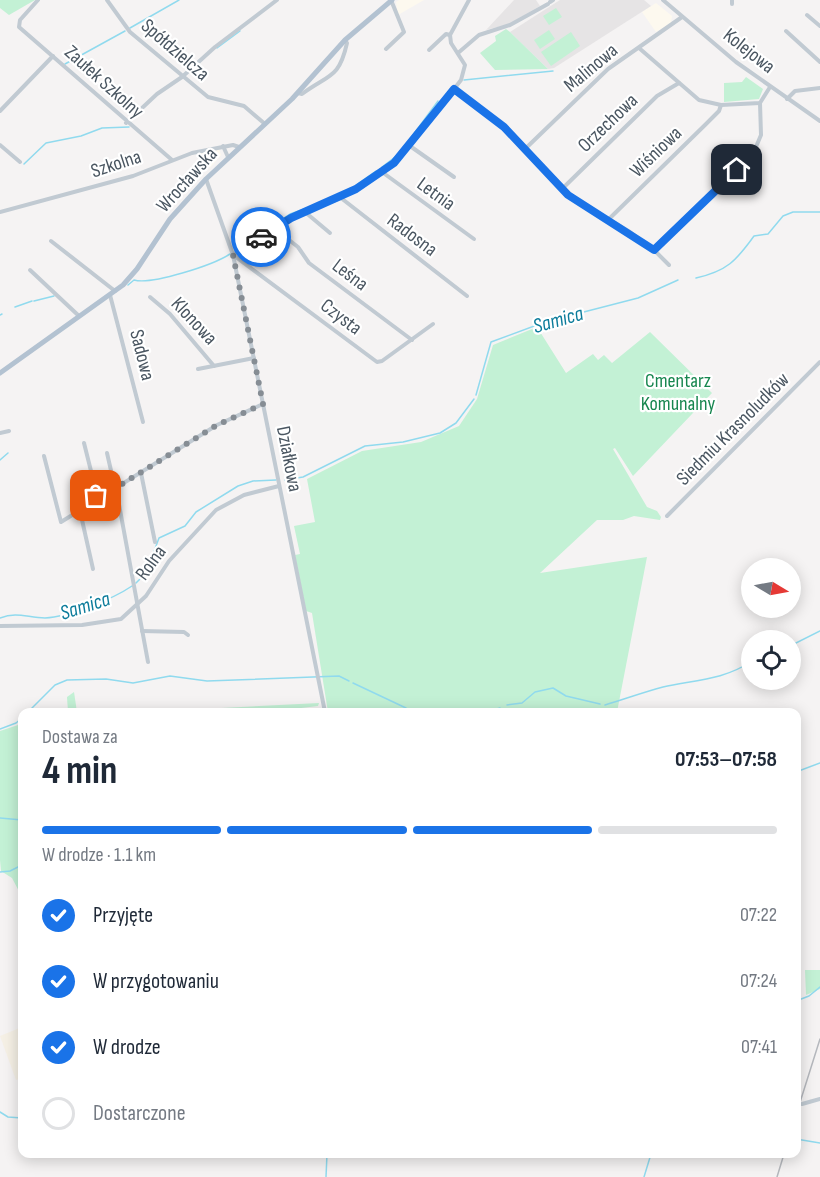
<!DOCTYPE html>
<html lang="pl">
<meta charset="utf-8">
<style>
:root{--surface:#fff;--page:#f2f2f3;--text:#1f2937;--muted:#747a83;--line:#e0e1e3;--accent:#1a73e8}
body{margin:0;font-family:"Sofia Sans Condensed",sans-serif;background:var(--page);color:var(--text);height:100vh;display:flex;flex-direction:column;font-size:22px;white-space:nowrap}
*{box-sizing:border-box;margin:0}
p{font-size:20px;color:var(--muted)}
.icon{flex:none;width:33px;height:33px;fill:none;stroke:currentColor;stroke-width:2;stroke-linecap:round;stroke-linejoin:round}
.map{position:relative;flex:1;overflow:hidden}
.side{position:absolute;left:18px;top:708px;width:783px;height:450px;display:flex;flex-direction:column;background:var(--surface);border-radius:12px;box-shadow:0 3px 15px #0003}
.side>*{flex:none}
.needle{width:39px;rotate:100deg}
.fabs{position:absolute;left:741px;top:558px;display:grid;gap:12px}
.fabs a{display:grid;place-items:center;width:60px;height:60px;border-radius:50%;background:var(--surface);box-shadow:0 3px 15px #0003;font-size:30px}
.pin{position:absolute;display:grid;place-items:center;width:51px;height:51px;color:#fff;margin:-26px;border-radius:12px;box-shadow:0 3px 9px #0006}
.courier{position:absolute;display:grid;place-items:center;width:60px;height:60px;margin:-30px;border:4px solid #1a73e8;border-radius:50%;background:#fff;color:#222;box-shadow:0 2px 8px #0007}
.head em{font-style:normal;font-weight:700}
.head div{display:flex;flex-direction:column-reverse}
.head{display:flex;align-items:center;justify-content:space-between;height:102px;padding:0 24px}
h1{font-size:39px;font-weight:700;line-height:45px}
.bar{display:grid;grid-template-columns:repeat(4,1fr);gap:9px 6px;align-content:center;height:72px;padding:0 24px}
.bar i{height:8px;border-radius:4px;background:var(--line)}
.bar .on{background:var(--accent)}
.bar p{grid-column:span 4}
ol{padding:0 24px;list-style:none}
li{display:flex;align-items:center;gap:18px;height:66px}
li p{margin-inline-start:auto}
li .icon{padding:6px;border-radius:50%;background:var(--accent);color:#fff;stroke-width:4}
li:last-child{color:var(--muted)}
li i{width:33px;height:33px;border:3px solid var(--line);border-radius:50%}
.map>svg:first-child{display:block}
</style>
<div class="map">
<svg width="820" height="1177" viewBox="0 0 820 1177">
<rect width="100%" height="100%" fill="#f5f3f3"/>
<g fill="#fdf9ef">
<path d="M399 0H424L398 15 396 2Z"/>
<path d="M656 3 672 16 671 23 656 32 642 12Z"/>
<path d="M219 149 221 155 210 168 198 153Z"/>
</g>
<g fill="#e6e4e5">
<path d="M514 0H536L540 6 509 24 486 30Z"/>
<path d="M560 0H644L651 6 554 68 548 69 510 32Z"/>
</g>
<g fill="#c3f1d5">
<path d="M0 0H35L9 15 0 8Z"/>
<path d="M556 8 562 17 549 25 543 16Z"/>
<path d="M506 29 510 32 548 69 495 70 480 53 496 41 495 36Z"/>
<path d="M549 30 555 39 540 49 534 40Z"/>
<path d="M571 32 580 46 551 66 541 52Z"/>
<path d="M746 77 763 89 759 99 724 102V83L742 82Z"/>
<path d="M537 327 566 373 593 354 598 360 604 355 612 363 650 332 712 393 633 476 615 448 613 449 647 507 657 511 661 517 660 520 634 516 623 520H597L540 573 647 557 617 712H328L312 613 306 611 295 555 300 554 294 526 315 522 307 479 362 451 421 442 459 426 477 399 493 345Z"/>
<path d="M74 692 77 712H68L67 697Z"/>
<path d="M319 703 318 706 268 712 260 710 256 712H143Z"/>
<path d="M22 720 20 744 22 745V897L12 878 1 871 0 860V731L18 725Z"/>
<path d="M805 970H820V989L806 995Z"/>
</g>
<path fill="#f5f0e5" d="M22 1027V1078L16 1080 0 1036Z"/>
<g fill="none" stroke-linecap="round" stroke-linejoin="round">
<g stroke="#90daee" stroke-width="1.5">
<path d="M130 28 179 0"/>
<path d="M217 48 240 31"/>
<path d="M65 64 125 31"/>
<path d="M464 80 553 71"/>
<path d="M24 164 46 143 81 136 102 128 129 127"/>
<path d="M382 167 399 154 438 101"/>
<path d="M356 185 376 171"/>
<path d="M236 250 290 214 330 200 351 188"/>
<path d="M696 278C727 271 736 261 754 236L768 234 783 216 793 212H820"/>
<path d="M128 285 134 280C152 285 213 265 230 254"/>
<path d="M34 301 54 296"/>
<path d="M15 307 32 301"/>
<path d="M0 315 2 314"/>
<path d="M476 395 491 342 545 322 638 298 678 280"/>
<path d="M0 460 8 453"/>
<path d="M285 480 303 477 365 446 403 442 440 433 456 423 474 399"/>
<path d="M136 583 146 573 159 538 185 526 196 512 238 486 253 481 276 480"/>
<path d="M0 618C17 611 28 618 45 618 68 617 113 599 132 586"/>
<path d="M790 646 820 631"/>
<path d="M353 683 406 708"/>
<path d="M507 705 522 703 535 692 553 688 566 696 600 704"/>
<path d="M605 705C625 699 644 692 663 687 695 680 724 680 752 661"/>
<path d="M409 709 427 712"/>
<path d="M28 712 55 685 67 680 106 679 133 683 170 676 207 681 339 676 349 681"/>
<path d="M486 712 500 708"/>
<path d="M0 729 16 723 22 718"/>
<path d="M796 772 820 763"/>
<path d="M0 818 22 820"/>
<path d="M0 872 10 871 22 865"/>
<path d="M796 1001 809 996 820 987"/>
<path d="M0 1112 8 1117 22 1118"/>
<path d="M796 1139 820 1143"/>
<path d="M326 1177 327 1154"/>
<path d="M644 1177 651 1154"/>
</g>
<g stroke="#c1cad2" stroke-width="4">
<path d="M38 0 20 20 19 27 172 160"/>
<path d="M107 0 130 32 208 97 244 106 265 124"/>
<path d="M663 0 736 62 820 121"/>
<path d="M732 0V4"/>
<path d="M550 2 553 0"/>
<path d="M807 15 820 26"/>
<path d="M786 31 820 62"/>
<path d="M639 48 699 100 721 105 760 103 770 87"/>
<path d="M386 49 404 32 391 0"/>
<path d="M429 50 446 34 450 35"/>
<path d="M458 53 479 35 510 25 548 4"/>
<path d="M454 89 504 127 568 195 630 232 654 250 669 265"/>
<path d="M298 93 302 94C329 74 339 79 347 43L345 40"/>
<path d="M787 99 795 91 820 88"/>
<path d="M0 111 53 56"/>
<path d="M126 123 157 94 182 77 215 47 277 0"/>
<path d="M0 145 20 162"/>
<path d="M223 146 228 157"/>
<path d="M410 146 454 177"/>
<path d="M525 149 608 69 682 17"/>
<path d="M382 172 474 239"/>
<path d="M206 179 233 255 325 712"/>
<path d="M562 189 657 96 679 83"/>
<path d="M341 198 467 296"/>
<path d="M0 212 133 176 192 153 233 145 239 147"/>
<path d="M305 212 330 233"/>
<path d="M609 219 706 124 719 111 721 105"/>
<path d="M275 229 298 247 309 263 412 340"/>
<path d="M51 241 115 291"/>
<path d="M654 250 753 154 761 135 760 103"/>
<path d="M30 270 79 316"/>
<path d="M110 295 143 422"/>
<path d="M150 297 170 314 214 366"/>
<path d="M433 324 382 361 377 362 233 255 291 218 341 198 387 168 410 146 461 80 465 65 451 43 450 35 469 0"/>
<path d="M198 369 254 358"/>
<path d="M0 433 9 431"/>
<path d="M84 443 98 499"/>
<path d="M107 453 115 488"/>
<path d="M44 456 61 522 217 425 263 404"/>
<path d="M141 473 155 542"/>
<path d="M116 488 148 662"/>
<path d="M80 511 93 569"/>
<path d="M667 516 820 362"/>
<path d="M0 626 82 625 121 619 146 596 169 561 216 510 244 495 279 486"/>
<path d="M142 631 184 632 188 635"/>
<path d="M802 1104 820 1099"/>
</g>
<path stroke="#b3c2d1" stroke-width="5" d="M0 373 123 285 137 269 170 219 206 179 292 99 345 40 392 0"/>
<g stroke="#b5b8bd" stroke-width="1.5">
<path d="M796 1115 820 1039"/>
<path d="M777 1177 784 1154"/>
</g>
</g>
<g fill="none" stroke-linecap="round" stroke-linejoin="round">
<path stroke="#868d94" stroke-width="6" stroke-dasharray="0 10.8" d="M96 496 98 499 217 425 263 404 233 255 261 237"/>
<path stroke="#1a73e8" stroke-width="8" d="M261 237 291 218 356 189 394 163 454 89 504 127 568 195 654 250 737 170"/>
</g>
<g text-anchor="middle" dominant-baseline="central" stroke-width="4.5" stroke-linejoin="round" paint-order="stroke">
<g font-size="20" fill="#4a5661" stroke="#fff">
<text transform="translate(175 50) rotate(41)">Spółdzielcza</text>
<text transform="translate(749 51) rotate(38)">Kolejowa</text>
<text transform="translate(591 68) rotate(-40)">Malinowa</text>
<text transform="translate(104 82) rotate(42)">Zaułek Szkolny</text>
<text transform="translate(608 123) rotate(-44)">Orzechowa</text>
<text transform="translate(656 152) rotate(-44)">Wiśniowa</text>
<text transform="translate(116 164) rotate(-18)">Szkolna</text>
<text transform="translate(187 180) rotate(-48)">Wrocławska</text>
<text transform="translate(436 194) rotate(36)">Letnia</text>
<text transform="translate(412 235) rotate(37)">Radosna</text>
<text transform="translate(350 275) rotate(37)">Leśna</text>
<text transform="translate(341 317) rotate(37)">Czysta</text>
<text transform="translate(194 321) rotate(47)">Klonowa</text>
<text transform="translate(142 355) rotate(76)">Sadowa</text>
<text transform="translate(733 429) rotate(-45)">Siedmiu Krasnoludków</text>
<text transform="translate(289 459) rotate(79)">Działkowa</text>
<text transform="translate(151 563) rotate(-54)">Rolna</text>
</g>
<g font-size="20" fill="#17864f" stroke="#fff">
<text x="678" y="381">Cmentarz<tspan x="678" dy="23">Komunalny</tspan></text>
</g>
<g font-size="21" font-style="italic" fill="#0c7c9b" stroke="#fff">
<text transform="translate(558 320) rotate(-16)">Samica</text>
<text transform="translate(85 606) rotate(-18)">Samica</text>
</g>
</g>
</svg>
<div class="fabs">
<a><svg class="needle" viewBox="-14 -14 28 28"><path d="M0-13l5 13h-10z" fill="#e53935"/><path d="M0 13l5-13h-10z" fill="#747a83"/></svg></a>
<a><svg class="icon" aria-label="locate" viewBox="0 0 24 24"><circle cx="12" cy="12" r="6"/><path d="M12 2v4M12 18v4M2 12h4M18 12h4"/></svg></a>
</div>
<div class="pin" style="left:96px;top:496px;background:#ea580c"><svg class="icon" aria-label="bag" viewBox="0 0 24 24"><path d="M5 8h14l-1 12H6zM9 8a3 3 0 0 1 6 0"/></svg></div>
<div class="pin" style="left:737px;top:170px;background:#1f2937"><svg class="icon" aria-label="home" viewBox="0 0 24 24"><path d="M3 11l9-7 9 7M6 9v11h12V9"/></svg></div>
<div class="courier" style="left:261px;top:237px"><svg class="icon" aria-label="car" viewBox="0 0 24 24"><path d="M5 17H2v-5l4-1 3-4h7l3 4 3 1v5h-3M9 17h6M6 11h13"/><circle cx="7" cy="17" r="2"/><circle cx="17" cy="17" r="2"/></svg></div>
<section class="side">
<div class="head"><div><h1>4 min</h1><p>Dostawa za</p></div><em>07:53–07:58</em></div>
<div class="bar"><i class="on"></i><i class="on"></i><i class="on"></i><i></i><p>W drodze · 1.1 km</p></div>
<ol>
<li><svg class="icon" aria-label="check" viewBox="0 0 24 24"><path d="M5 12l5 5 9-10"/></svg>Przyjęte<p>07:22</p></li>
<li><svg class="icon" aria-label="check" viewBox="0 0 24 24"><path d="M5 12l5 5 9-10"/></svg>W przygotowaniu<p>07:24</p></li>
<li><svg class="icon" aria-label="check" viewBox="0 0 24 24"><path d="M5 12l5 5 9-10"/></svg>W drodze<p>07:41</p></li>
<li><i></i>Dostarczone</li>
</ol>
</section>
</div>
